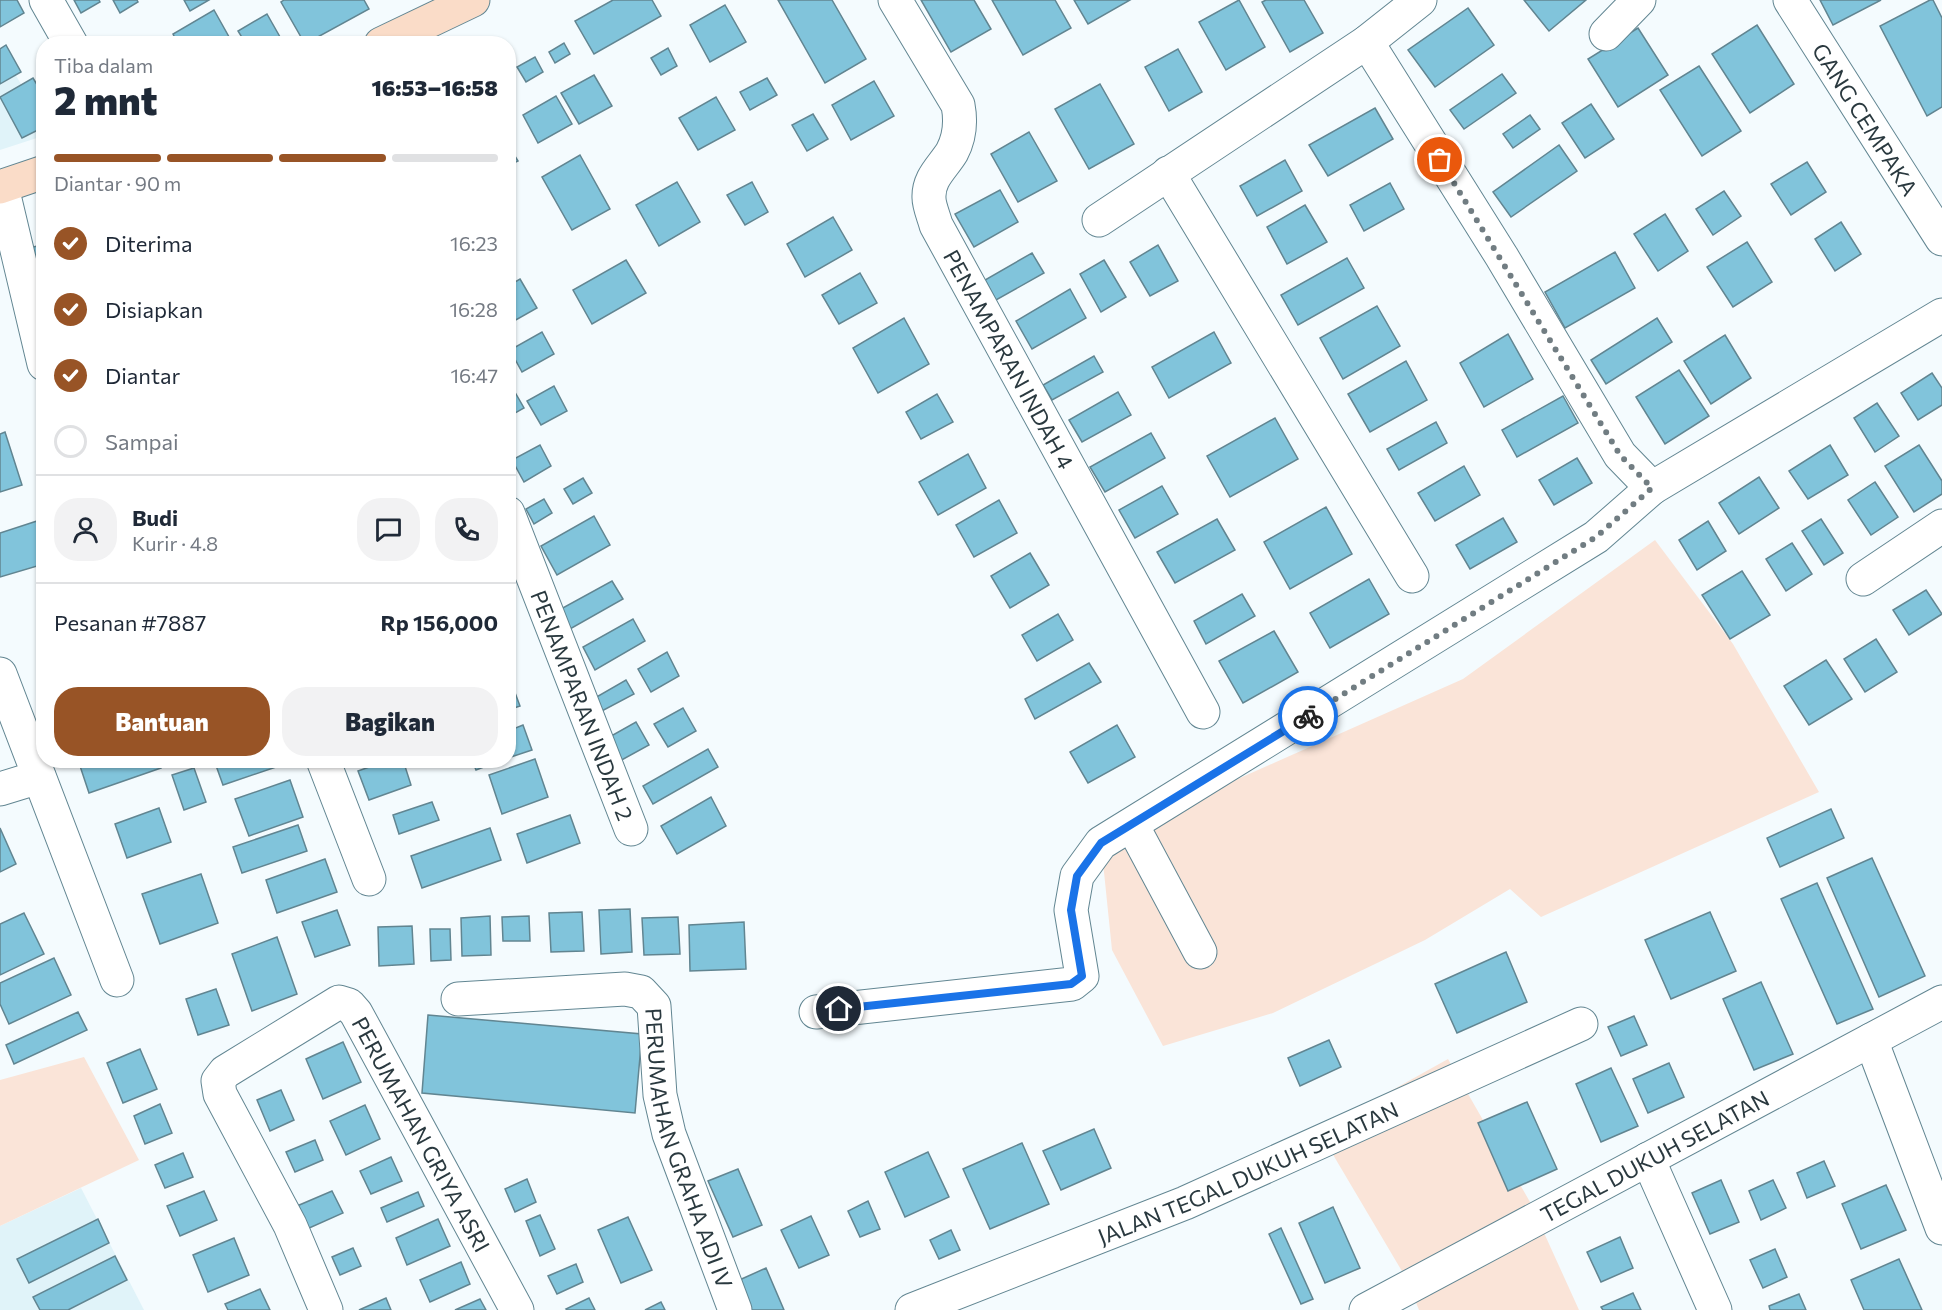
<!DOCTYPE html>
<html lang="id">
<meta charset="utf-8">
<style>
:root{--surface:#fff;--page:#f2f2f3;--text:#1f2937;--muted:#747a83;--line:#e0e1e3;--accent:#985426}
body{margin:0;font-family:Commissioner,sans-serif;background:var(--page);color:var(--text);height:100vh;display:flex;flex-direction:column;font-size:22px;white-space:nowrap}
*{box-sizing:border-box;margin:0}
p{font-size:20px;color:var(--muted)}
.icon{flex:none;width:33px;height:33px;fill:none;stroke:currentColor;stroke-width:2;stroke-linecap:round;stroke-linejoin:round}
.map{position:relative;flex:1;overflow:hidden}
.drawer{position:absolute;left:36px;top:36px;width:480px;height:732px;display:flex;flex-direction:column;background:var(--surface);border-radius:24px;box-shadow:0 2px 4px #0004}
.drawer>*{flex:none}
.pin{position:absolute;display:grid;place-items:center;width:51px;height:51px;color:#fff;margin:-26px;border:3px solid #fff;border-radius:50%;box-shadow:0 2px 6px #0007}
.courier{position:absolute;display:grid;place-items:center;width:60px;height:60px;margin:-30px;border:4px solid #1a73e8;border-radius:50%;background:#fff;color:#222;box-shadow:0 2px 8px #0007}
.head em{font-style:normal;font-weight:800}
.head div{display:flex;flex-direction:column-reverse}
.head{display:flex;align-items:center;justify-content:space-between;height:102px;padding:0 18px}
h1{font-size:39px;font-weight:800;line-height:45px}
.bar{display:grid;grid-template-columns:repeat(4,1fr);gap:9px 6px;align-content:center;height:72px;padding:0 18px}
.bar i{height:8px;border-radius:4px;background:var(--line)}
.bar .selected{background:var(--accent)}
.bar p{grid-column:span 4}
.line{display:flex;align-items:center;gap:15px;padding:0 18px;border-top:2px solid var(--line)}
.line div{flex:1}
.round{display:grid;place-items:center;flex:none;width:63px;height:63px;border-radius:24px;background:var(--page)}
ol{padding:0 18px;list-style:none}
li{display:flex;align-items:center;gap:18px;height:66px}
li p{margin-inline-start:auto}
li .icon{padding:6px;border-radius:50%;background:var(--accent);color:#fff;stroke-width:4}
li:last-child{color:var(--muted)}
li i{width:33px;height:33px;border:3px solid var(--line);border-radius:50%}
.action{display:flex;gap:12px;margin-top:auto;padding:12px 18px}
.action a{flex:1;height:69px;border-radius:24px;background:var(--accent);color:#fff;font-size:24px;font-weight:800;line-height:69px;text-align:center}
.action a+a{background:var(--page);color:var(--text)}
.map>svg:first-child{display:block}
</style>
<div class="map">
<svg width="1942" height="1310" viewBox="0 0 1942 1310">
<rect width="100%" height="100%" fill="#f4fbfe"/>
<g fill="#e0f3f9">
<path d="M0 50 44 121 43 136 0 150Z"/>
<path d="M81 1188 144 1310H0V1226Z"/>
</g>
<g fill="#fae4d8">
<path d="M1655 540 1733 644 1819 792 1541 917 1510 889 1425 940 1273 1013 1163 1046 1112 950 1101 843 1139 835 1231 782 1463 679Z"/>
<path d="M84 1057 139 1160 0 1226V1080Z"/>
<path d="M1448 1059 1530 1202 1579 1310H1419L1406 1278 1319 1131Z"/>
</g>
<g fill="#81c4db" stroke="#618591" stroke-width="1.5">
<path d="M0 0H17L24 13 0 27Z"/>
<path d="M74 0H99L100 2 81 13Z"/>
<path d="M113 0H137L138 2 120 13Z"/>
<path d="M184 0H209L190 11Z"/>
<path d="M284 0H364L369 9 305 44 281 2Z"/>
<path d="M613 0H652L661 16 594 54 575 21Z"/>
<path d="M778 0H832L866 59 825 83Z"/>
<path d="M921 0H974L991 29 951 52Z"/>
<path d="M992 0H1055L1071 28 1023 55Z"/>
<path d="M1074 0H1130L1088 24Z"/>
<path d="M1239 0 1265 47 1226 70 1199 22Z"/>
<path d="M1266 0H1304L1323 33 1290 52 1262 2Z"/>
<path d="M1524 0H1586L1549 31Z"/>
<path d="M1820 0H1881L1833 25Z"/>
<path d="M1930 0H1933L1942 18V107L1927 116 1880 26Z"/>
<path d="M725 5 746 42 710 62 690 25Z"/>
<path d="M1468 8 1494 45 1435 87 1408 50Z"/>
<path d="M214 10 233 44H178L173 34Z"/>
<path d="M267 14 284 44H246L238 31Z"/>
<path d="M1757 25 1794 84 1750 113 1712 54Z"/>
<path d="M1638 28 1668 75 1618 107 1588 59Z"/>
<path d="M564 43 570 54 555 63 549 52Z"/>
<path d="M6 45 21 72 0 84V49Z"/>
<path d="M668 48 677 66 661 75 651 58Z"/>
<path d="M1178 49 1202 92 1169 111 1145 67Z"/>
<path d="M535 57 543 72 526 82 517 67Z"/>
<path d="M1699 66 1741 131 1702 156 1660 90Z"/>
<path d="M1502 74 1516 93 1464 129 1450 110Z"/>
<path d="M594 75 612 106 579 124 561 93Z"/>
<path d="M33 78 44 96V127L22 138 0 97Z"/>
<path d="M767 78 777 95 750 110 740 92Z"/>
<path d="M874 81 894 116 851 140 832 105Z"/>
<path d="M1100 84 1134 144 1089 169 1055 109Z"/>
<path d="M556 96 572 124 538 143 523 115Z"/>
<path d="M716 97 735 130 698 150 679 118Z"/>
<path d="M1591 104 1614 139 1585 158 1562 123Z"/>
<path d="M1375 108 1393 139 1328 176 1309 145Z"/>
<path d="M813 114 828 139 807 151 792 125Z"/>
<path d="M1530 115 1540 129 1513 148 1503 134Z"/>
<path d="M1029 132 1057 181 1018 202 991 154Z"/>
<path d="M508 145 518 161 508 166Z"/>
<path d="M1559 145 1577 171 1511 217 1493 192Z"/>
<path d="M580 155 610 209 572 230 542 177Z"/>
<path d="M1285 160 1302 191 1257 216 1240 186Z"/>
<path d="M1807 162 1826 192 1791 215 1771 184Z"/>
<path d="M677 182 700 222 659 246 636 205Z"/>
<path d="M752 182 768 212 745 225 727 195Z"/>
<path d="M1390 183 1404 209 1364 231 1350 205Z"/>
<path d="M1000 190 1018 222 974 247 955 214Z"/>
<path d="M1724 191 1741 216 1713 235 1696 209Z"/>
<path d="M1305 205 1327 242 1287 264 1267 227Z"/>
<path d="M1665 214 1688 251 1658 271 1634 234Z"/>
<path d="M833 217 852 250 805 277 787 244Z"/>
<path d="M1841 222 1861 254 1835 271 1815 239Z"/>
<path d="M1747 242 1772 282 1733 307 1707 267Z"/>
<path d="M44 244V277L33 281 23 250Z"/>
<path d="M1158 245 1178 281 1150 296 1130 262Z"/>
<path d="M1615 252 1635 288 1565 328 1545 292Z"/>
<path d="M1032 253 1044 273 996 300 985 280Z"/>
<path d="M1347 258 1364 288 1298 325 1281 295Z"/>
<path d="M626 260 646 293 592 324 573 290Z"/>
<path d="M1104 260 1126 297 1101 312 1080 274Z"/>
<path d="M860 273 877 303 839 324 822 295Z"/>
<path d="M520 279 537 308 514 321 508 312V286Z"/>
<path d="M1070 289 1086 318 1032 349 1016 321Z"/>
<path d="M1377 306 1400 346 1343 379 1320 338Z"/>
<path d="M904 318 929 364 878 393 853 348Z"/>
<path d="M1657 318 1672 342 1606 384 1591 360Z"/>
<path d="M542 332 554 354 522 372 510 350Z"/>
<path d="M1214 332 1231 363 1169 398 1152 367Z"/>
<path d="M1508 334 1533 379 1484 407 1460 363Z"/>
<path d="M1725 335 1751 378 1711 404 1684 361Z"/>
<path d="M1094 356 1103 372 1052 400 1043 385Z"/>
<path d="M1406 361 1427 400 1370 432 1348 394Z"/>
<path d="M1679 370 1709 416 1665 444 1636 397Z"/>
<path d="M1932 373 1942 388V405L1918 420 1901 393Z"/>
<path d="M554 386 567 411 541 425 527 401Z"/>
<path d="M512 387 524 408 508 417V390Z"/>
<path d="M1118 392 1131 415 1082 442 1069 420Z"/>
<path d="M937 394 953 422 921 439 906 412Z"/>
<path d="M1563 396 1578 423 1517 457 1502 430Z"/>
<path d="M1877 403 1899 436 1875 452 1854 418Z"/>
<path d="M1275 418 1298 459 1230 497 1207 456Z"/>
<path d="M1436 422 1447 443 1399 470 1387 449Z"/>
<path d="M5 432 22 485 0 492V434Z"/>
<path d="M1151 433 1165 458 1105 492 1090 467Z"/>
<path d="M540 445 551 466 524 482 512 460Z"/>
<path d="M1830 445 1848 475 1808 499 1789 471Z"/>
<path d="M1919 445 1942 481V494L1914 512 1885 466Z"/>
<path d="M968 454 986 488 938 515 919 482Z"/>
<path d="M1577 458 1592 483 1554 505 1539 480Z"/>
<path d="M1464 466 1480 495 1435 521 1418 493Z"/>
<path d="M1759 477 1779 508 1739 534 1719 503Z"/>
<path d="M583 478 592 493 573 504 564 489Z"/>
<path d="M1875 482 1898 517 1871 535 1848 500Z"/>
<path d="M1162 486 1178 514 1135 538 1119 510Z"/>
<path d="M544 499 552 513 534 524 526 509Z"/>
<path d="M999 500 1017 533 974 557 956 525Z"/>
<path d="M1326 507 1352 554 1290 589 1264 542Z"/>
<path d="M594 516 610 545 557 575 541 546Z"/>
<path d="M1503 518 1517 542 1470 569 1456 545Z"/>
<path d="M1217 519 1235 550 1175 583 1157 552Z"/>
<path d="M1821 519 1843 553 1824 565 1802 531Z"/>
<path d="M40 520 44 532V564L0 577V533Z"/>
<path d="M1708 521 1726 551 1697 570 1679 540Z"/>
<path d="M1792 543 1812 574 1786 591 1766 559Z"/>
<path d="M1030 553 1049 585 1010 608 991 576Z"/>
<path d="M1742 571 1770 615 1730 639 1702 595Z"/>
<path d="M1369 579 1389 614 1330 648 1310 613Z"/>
<path d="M612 581 623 599 570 629 559 610Z"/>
<path d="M1926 590 1942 614 1909 635 1893 610Z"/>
<path d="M1242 594 1255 616 1206 644 1194 621Z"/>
<path d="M1058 614 1073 640 1037 661 1022 635Z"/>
<path d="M633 619 645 641 595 670 583 647Z"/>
<path d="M1274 631 1298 672 1243 703 1219 661Z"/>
<path d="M1876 639 1897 672 1865 692 1844 659Z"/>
<path d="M667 652 679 676 651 692 638 669Z"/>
<path d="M1826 660 1852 699 1809 725 1784 686Z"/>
<path d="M1089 663 1101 682 1035 719 1025 699Z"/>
<path d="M508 674 520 706 508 710Z"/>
<path d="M626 680 634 694 600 712 593 699Z"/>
<path d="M683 708 696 731 668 747 654 724Z"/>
<path d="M636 722 649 745 618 762 604 740Z"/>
<path d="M523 725 532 750 508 758V731Z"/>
<path d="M1117 725 1135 757 1088 783 1070 752Z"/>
<path d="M708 749 718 767 653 804 643 786Z"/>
<path d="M535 759 548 797 502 814 489 775Z"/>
<path d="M78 760H158L161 768 89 793Z"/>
<path d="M214 760H288V763L223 785Z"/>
<path d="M389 760H403L411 785 369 800 358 771Z"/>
<path d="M472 760H502L476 770Z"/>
<path d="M194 768 206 802 184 810 172 775Z"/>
<path d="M290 780 303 817 249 836 235 799Z"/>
<path d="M711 797 726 826 677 854 661 826Z"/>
<path d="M432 802 439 820 399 834 393 815Z"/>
<path d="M159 808 171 842 127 858 115 824Z"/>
<path d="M1831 809 1844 838 1780 867 1767 838Z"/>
<path d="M570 815 580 843 527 863 517 834Z"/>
<path d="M298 825 307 851 242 873 233 847Z"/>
<path d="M0 828 16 864 0 872Z"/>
<path d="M490 828 501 860 422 888 411 856Z"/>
<path d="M1872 858 1925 976 1879 997 1827 878Z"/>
<path d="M325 859 337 892 277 913 266 880Z"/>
<path d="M201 874 218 923 160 944 142 894Z"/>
<path d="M1817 883 1873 1009 1837 1024 1781 899Z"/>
<path d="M630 909 632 952 601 954 599 910Z"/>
<path d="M337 910 350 945 315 957 302 922Z"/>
<path d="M582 912 584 951 551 952 549 913Z"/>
<path d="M1710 912 1736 971 1671 999 1645 940Z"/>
<path d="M24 913 44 954 0 975V924Z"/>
<path d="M490 916 491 955 462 956 461 918Z"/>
<path d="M529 916 530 941H503L502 917Z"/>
<path d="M678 917 680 954 644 955 642 918Z"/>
<path d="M744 922 746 969 690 971 689 925Z"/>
<path d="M412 926 414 964 379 966 378 927Z"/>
<path d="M430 929H450L451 960 431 961Z"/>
<path d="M277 937 297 994 252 1011 232 954Z"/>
<path d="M1506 952 1527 1002 1457 1033 1435 984Z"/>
<path d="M54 958 71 995 9 1024 0 1004V983Z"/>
<path d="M1761 982 1793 1054 1754 1070 1723 999Z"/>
<path d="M216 989 229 1025 198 1035 186 999Z"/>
<path d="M78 1012 87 1030 14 1064 6 1045Z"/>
<path d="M428 1015 642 1034 635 1113 422 1093Z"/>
<path d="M1634 1016 1647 1045 1621 1056 1608 1027Z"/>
<path d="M1329 1040 1341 1067 1300 1086 1288 1058Z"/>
<path d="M343 1042 361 1082 323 1099 306 1059Z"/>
<path d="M140 1049 157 1089 123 1103 107 1063Z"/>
<path d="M1669 1063 1684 1097 1648 1113 1633 1079Z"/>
<path d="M1611 1068 1638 1126 1601 1142 1576 1084Z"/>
<path d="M281 1090 294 1120 270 1131 257 1100Z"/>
<path d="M1527 1102 1557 1169 1508 1191 1478 1123Z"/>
<path d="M160 1104 172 1133 145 1144 134 1116Z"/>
<path d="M365 1105 380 1139 346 1155 330 1121Z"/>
<path d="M1094 1129 1111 1168 1061 1190 1043 1151Z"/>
<path d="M315 1140 323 1160 295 1172 286 1152Z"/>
<path d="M1022 1143 1049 1204 990 1229 963 1169Z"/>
<path d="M928 1152 949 1197 905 1217 885 1172Z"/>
<path d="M183 1153 193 1177 165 1188 155 1165Z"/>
<path d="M391 1157 402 1181 371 1194 360 1171Z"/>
<path d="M1824 1161 1835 1186 1807 1198 1797 1173Z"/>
<path d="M738 1169 762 1225 733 1237 708 1181Z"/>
<path d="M527 1179 536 1202 515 1212 505 1189Z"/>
<path d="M1721 1180 1739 1222 1710 1234 1692 1193Z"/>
<path d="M1773 1180 1786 1208 1761 1220 1749 1191Z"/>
<path d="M1886 1185 1906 1230 1861 1249 1842 1204Z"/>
<path d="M204 1191 217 1220 180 1236 167 1206Z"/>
<path d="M332 1191 343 1213 307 1229 297 1206Z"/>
<path d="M418 1192 424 1206 387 1222 381 1208Z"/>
<path d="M868 1201 880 1229 860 1237 848 1211Z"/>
<path d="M1333 1207 1360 1268 1325 1283 1299 1223Z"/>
<path d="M540 1215 555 1249 540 1256 526 1221Z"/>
<path d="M811 1216 829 1255 799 1268 781 1230Z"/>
<path d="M628 1217 652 1270 621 1283 598 1230Z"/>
<path d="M98 1219 109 1243 29 1283 17 1259Z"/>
<path d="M438 1219 450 1246 407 1265 396 1238Z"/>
<path d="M1281 1228 1313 1299 1301 1304 1269 1234Z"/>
<path d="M951 1230 960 1250 939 1259 930 1240Z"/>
<path d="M1620 1237 1633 1268 1601 1282 1587 1252Z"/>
<path d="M234 1238 249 1275 208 1292 193 1255Z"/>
<path d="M353 1248 361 1266 340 1275 332 1257Z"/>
<path d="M1775 1249 1787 1277 1763 1288 1750 1260Z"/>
<path d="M115 1256 127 1280 68 1310H40L33 1297Z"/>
<path d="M1899 1259 1922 1310H1864L1851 1280Z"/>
<path d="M461 1262 470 1284 430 1302 420 1280Z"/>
<path d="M576 1264 583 1282 557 1294 548 1276Z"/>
<path d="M766 1268 784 1310H747L735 1282Z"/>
<path d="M260 1289 270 1310H228L225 1304Z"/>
<path d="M1633 1293 1641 1310H1603L1601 1307Z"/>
<path d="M1799 1294 1806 1310H1770L1769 1306Z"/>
<path d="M386 1298 391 1310H359Z"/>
<path d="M589 1298 595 1310H567L566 1309Z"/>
<path d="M480 1299 486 1310H455Z"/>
<path d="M661 1302 665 1310H645Z"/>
</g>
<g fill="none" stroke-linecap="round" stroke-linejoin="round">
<defs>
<g id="street">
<path d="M46 0 71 44"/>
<path id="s1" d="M895 0 958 105C961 121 960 137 952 152 943 167 928 178 929 198 929 206 934 217 936 225L1203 712"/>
<path id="s2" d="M1790 0 1942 239"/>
<path d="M1606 34 1639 0"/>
<path d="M1367 42 1502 257 1620 455 1652 488 1942 315"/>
<path d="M1168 173 1412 576"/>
<path d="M2 187 44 364"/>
<path d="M1099 220 1367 42 1420 0"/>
<path id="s3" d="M508 513 631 829"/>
<path d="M1863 579 1942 526"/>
<path d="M0 674 117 980"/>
<path d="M323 760 369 879"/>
<path d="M0 789 39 777"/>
<path d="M1132 825 1200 952"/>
<path id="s4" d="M458 999 625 989 641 992 654 1006 660 1095 669 1134 735 1310"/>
<path d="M816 1012 1072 984 1082 976 1071 910 1077 876 1101 843 1596 537 1652 488"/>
<path d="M1871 1040 1942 1228"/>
<path d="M1648 1159 1715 1310"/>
<path id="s5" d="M326 1310 290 1225 220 1094 218 1081 225 1072 339 1002 349 1005 356 1013 517 1310"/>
<path id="s6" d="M912 1310 1185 1203 1581 1024"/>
<path id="s7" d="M1366 1310 1942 1002"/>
</g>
<g id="secondary">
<path d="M381 44 473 0"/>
<path d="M0 187 44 172"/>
</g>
</defs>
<use href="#street" stroke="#628692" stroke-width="35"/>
<use href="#secondary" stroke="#628692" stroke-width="35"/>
<use href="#street" stroke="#fff" stroke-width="33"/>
<use href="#secondary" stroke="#fadcc8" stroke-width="33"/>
</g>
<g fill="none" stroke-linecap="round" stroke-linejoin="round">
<path stroke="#717d82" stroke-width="6" stroke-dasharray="0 10.8" d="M1308 716 1596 537 1652 488 1620 455 1440 160"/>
<path stroke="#1a73e8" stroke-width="8" d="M839 1009 1071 984 1082 976 1071 910 1077 876 1101 843 1308 716"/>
</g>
<g text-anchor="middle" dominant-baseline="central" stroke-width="5" stroke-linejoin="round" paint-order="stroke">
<g font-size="22" fill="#2a393f" stroke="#fff">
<text stroke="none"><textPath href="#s2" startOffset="141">GANG CEMPAKA</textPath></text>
<text stroke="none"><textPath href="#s1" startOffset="404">PENAMPARAN INDAH 4</textPath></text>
<text stroke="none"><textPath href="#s3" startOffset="206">PENAMPARAN INDAH 2</textPath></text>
<text stroke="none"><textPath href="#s5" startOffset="558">PERUMAHAN GRIYA ASRI</textPath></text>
<text stroke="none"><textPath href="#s4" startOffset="350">PERUMAHAN GRAHA ADI IV</textPath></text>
<text stroke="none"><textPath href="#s7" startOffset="327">TEGAL DUKUH SELATAN</textPath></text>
<text stroke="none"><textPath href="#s6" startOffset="363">JALAN TEGAL DUKUH SELATAN</textPath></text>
</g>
</g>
</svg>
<div class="pin" style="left:1440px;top:160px;background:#ea580c"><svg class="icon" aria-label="bag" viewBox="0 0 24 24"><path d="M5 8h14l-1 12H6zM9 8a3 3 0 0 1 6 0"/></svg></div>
<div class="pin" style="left:839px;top:1009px;background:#1f2937"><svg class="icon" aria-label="home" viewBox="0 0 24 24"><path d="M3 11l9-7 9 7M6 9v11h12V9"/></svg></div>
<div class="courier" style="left:1308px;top:716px"><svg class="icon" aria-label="bike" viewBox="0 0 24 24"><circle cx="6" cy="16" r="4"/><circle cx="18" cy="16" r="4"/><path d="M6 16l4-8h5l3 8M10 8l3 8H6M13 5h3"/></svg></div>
<section class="drawer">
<div class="head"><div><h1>2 mnt</h1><p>Tiba dalam</p></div><em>16:53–16:58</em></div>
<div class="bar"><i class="selected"></i><i class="selected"></i><i class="selected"></i><i></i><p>Diantar · 90 m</p></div>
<ol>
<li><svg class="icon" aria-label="check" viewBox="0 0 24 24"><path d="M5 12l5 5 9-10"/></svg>Diterima<p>16:23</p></li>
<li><svg class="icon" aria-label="check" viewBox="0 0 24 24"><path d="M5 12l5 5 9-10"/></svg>Disiapkan<p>16:28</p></li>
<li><svg class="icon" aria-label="check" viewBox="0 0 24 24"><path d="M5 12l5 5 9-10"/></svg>Diantar<p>16:47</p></li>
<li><i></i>Sampai</li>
</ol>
<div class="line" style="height:108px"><a class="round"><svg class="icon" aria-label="person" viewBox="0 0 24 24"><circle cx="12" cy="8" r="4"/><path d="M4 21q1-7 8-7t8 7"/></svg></a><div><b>Budi</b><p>Kurir · 4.8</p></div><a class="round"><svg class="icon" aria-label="chat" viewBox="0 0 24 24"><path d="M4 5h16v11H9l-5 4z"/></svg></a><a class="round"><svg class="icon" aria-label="phone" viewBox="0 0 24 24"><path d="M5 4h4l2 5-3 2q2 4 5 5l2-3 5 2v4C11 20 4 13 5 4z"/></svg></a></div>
<div class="line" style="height:78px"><div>Pesanan #7887</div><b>Rp 156,000</b></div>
<div class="action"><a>Bantuan</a><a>Bagikan</a></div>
</section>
</div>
